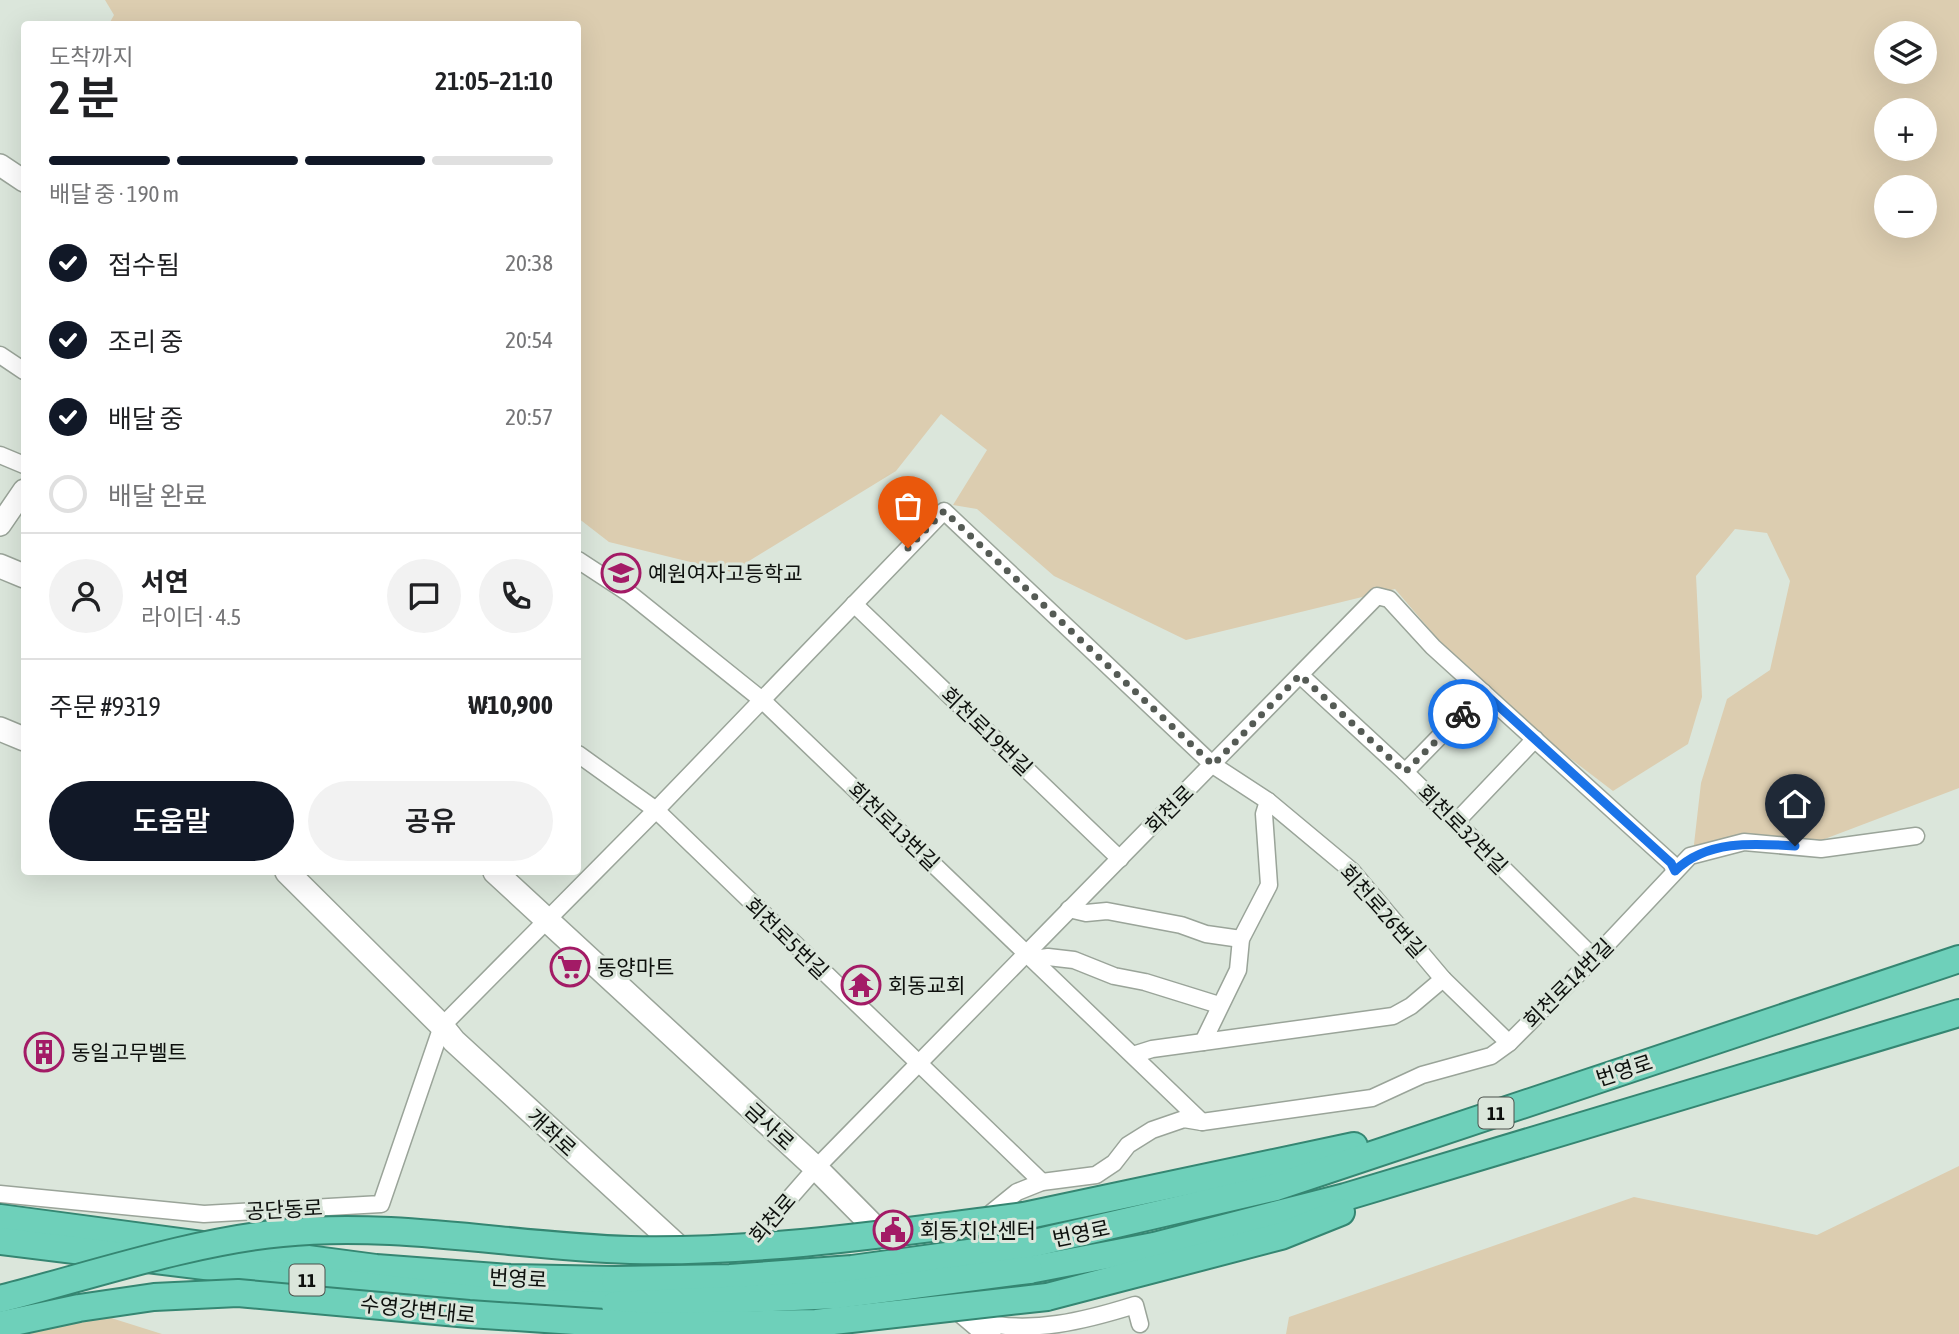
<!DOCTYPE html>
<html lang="ko">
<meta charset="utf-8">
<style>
:root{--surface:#fff;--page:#f2f2f2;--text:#202124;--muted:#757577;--line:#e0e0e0;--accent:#111827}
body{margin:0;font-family:"Asap Condensed","Noto Sans KR",sans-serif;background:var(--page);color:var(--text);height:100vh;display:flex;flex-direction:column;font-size:26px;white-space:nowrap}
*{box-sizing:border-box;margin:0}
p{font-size:23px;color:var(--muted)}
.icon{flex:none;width:38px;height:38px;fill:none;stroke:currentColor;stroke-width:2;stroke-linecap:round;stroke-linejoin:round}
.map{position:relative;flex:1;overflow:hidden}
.drawer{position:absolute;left:21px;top:21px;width:560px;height:854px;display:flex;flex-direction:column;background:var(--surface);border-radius:7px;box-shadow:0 7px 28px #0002}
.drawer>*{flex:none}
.tools{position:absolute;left:1874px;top:21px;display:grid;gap:14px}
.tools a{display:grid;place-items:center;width:63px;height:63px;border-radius:50%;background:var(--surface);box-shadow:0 7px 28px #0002;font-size:35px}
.pin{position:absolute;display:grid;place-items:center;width:60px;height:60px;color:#fff;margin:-72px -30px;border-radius:50% 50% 50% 0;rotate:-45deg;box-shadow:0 0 7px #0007}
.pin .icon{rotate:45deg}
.courier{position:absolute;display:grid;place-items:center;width:70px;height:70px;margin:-35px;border:5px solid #1a73e8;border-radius:50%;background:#fff;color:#222;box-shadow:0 2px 9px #0007}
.head em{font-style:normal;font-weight:600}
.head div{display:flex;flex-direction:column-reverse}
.head{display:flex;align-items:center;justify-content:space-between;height:119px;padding:0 28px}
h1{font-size:46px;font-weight:600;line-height:52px}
.bar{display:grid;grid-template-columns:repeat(4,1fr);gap:10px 7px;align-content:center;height:84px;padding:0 28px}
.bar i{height:9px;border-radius:5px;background:var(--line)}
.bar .selected{background:var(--accent)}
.bar p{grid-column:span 4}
.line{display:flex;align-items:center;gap:18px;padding:0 28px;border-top:2px solid var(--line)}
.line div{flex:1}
.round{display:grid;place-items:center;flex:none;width:74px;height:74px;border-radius:37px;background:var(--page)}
ol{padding:0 28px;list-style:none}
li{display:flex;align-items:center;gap:21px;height:77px}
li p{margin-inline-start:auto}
li .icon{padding:7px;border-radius:50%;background:var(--accent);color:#fff;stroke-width:4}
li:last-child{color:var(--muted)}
li i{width:38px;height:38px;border:4px solid var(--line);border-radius:50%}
.primary-button{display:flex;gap:14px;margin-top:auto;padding:14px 28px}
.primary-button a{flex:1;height:80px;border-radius:42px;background:var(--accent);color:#fff;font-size:28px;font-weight:600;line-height:80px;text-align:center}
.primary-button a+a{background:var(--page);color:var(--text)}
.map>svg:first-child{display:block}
</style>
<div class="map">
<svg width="1959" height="1334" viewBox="0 0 1959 1334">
<rect width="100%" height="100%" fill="#dbe6db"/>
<g fill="#dccdb0" fill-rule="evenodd">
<path d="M105 0H1959V788L1822 840 1693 853 1701 783 1727 699 1770 670 1790 581 1767 533 1735 529 1696 576 1702 697 1688 744 1613 791 1483 692 1395 589 1186 640 1054 576 977 509 953 505 987 450 941 414 896 471 731 572 609 542 578 518V24H109L114 15ZM1886 33H1925V72H1886ZM1886 110H1925V149H1886ZM1886 187H1925V226H1886Z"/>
<path d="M1959 1166V1334H1286L1289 1317 1634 1197 1817 1235Z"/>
<path d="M0 1283 162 1334H0Z"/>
</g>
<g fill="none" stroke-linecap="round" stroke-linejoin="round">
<defs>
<g id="minor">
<path d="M0 355 24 371"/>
<path d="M0 455 24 465"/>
<path d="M578 560 630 594 762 700 1202 1122"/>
<path d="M854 604 1120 859"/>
<path d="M1300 675 1405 772 1594 958"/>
<path d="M578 754 656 810 1042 1182"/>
<path d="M1405 772 1483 692"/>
<path d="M1456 822 1535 739"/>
<path d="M1069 909 1086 913 1107 911 1181 925 1206 934 1241 939"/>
<path d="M1034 959 1048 957 1074 960 1114 976 1145 982 1219 1005"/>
<path d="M1203 1042 1238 970 1241 939 1269 885 1264 814 1268 801"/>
<path d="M1133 1055 1152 1049 1393 1016 1411 1006 1443 979"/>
<path d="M0 1194 204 1214 381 1204 442 1026 656 810 944 511 1213 765 1268 801 1352 871 1443 979 1509 1043"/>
<path d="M898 1250 959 1239 1017 1192 1042 1182 1096 1175 1114 1163 1128 1145 1152 1130 1184 1119 1202 1122 1372 1098 1422 1075 1491 1056 1509 1043 1594 958 1690 856 1744 842 1821 849 1916 836"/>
<path d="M717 1281 816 1168 1377 596 1389 599 1433 647 1671 863 1675 871"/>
<path d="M979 1322C1032 1334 1084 1321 1135 1305L1140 1324"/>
</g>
<g id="tertiary">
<path d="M0 165 24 181"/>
<path d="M0 525 24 490"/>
</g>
<g id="secondary">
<path d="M0 566 24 576"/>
<path d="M0 729 24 739"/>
<path d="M287 872 442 1026 454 1041 720 1285"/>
<path d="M495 872 816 1168 919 1272"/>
<path d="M949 1300 989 1334"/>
</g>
<g id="trunk">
<path d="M1024 1216 1354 1146"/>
<path d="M0 1218 376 1268 510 1278 615 1280"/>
<path d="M0 1241 497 1302 615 1305"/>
<path d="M1026 1245 1276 1187 1959 959"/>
<path d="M1029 1270 1154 1246 1345 1197 1959 1013"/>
<path d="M1047 1297 1281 1236 1341 1212"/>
</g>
</defs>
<use href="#minor" stroke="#9aa499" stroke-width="19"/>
<use href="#tertiary" stroke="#9aa499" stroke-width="24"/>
<use href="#secondary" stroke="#9aa499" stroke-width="26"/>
<use href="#trunk" stroke="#358672" stroke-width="30"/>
<use href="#minor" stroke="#fff" stroke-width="16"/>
<use href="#tertiary" stroke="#fff" stroke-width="21"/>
<use href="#secondary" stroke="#fff" stroke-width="23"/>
<use href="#trunk" stroke="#6ed0ba" stroke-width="26"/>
<defs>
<g id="trunk-bridge">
<path d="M615 1280 730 1278 852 1269 1026 1245"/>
<path d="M0 1299C90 1276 190 1242 282 1233 396 1221 516 1247 630 1250 762 1253 893 1233 1024 1216"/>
<path d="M615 1305 837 1295 1029 1270"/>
<path d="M0 1325 79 1308 154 1297 238 1293 469 1314 650 1326 816 1323 1047 1297"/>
</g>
</defs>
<use href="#trunk-bridge" stroke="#358672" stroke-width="30" stroke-linecap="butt"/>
<use href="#trunk-bridge" stroke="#6ed0ba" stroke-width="26"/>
</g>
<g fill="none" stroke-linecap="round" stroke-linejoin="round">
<path stroke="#555b55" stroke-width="7" stroke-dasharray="0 12.6" d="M908 548 944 511 1213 765 1300 675 1405 772 1463 714"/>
<path stroke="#1a73e8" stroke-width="9" d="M1463 714 1483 692 1671 863 1675 871C1706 840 1753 843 1795 846"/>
</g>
<defs>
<symbol id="school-ring" viewBox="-11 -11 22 22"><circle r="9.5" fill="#dbe6db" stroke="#a31b66" stroke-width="1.5"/><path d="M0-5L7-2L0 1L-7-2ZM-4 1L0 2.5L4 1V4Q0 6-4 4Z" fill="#a31b66"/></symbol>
<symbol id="supermarket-ring" viewBox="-11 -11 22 22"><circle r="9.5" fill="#dbe6db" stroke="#a31b66" stroke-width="1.5"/><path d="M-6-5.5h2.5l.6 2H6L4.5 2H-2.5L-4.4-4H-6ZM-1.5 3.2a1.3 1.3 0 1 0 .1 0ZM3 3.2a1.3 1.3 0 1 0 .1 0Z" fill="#a31b66"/></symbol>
<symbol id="temple-ring" viewBox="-11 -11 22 22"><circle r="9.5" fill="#dbe6db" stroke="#a31b66" stroke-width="1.5"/><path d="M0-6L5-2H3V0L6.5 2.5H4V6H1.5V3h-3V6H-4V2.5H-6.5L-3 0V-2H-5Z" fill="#a31b66"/></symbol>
<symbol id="building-ring" viewBox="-11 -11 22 22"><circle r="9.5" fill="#dbe6db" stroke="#a31b66" stroke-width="1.5"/><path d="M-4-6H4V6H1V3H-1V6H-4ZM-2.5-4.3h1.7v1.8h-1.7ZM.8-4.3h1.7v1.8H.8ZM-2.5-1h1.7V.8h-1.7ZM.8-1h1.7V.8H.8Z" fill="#a31b66"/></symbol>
<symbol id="civic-ring" viewBox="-11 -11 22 22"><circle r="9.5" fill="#dbe6db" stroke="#a31b66" stroke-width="1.5"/><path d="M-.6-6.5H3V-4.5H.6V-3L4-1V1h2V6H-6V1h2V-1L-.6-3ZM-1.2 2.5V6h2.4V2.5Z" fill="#a31b66"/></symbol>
</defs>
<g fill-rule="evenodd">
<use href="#school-ring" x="599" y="551" width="44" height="44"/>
<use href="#supermarket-ring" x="548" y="945" width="44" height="44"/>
<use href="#temple-ring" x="839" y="963" width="44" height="44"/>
<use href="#building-ring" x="22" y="1030" width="44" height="44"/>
<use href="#civic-ring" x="871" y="1208" width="44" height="44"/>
</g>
<g text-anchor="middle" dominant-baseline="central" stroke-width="6" stroke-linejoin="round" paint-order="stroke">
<g fill="#dbe6db" stroke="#4b504b" stroke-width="2">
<rect x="1478.5" y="1097.5" width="35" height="31" rx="5"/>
<rect x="289.5" y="1264.5" width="35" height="31" rx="5"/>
</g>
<g font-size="19" font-weight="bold" fill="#0d100d">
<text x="1496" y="1113">11</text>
<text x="307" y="1280">11</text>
</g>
<g font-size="21" fill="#0d100d" stroke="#dbe6db" text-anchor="start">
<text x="648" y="573">예원여자고등학교</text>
<text x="597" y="967">동양마트</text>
<text x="888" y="985">회동교회</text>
<text x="71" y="1052">동일고무벨트</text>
<text x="920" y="1230">회동치안센터</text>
</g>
<g font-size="21" fill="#0d100d" stroke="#dbe6db">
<text transform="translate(987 731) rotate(44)">회천로19번길</text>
<text transform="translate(1169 809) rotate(-45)">회천로</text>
<text transform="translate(894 826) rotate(44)">회천로13번길</text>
<text transform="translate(1463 829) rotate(45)">회천로32번길</text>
<text transform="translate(1383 911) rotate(48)">회천로26번길</text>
<text transform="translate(787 938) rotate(44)">회천로5번길</text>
<text transform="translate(1568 983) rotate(-45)">회천로14번길</text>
<text transform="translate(1624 1070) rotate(-18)">번영로</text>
<text transform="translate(770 1126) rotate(43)">금사로</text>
<text transform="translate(552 1132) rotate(43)">개좌로</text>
<text transform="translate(284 1209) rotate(-3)">공단동로</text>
<text transform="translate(772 1218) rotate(-49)">회천로</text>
<text transform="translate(1081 1233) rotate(-12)">번영로</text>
<text transform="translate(518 1278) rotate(3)">번영로</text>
<text transform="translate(418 1309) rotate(6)">수영강변대로</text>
</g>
</g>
</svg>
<div class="tools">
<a><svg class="icon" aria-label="layers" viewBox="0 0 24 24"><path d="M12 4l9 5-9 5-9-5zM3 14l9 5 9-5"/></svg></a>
<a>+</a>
<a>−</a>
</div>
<div class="pin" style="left:908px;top:548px;background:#ea580c"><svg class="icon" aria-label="bag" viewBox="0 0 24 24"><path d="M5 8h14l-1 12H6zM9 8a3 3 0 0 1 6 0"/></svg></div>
<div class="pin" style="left:1795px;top:846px;background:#1f2937"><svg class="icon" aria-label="home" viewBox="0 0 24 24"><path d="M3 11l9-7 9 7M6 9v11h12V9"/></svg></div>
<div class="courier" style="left:1463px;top:714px"><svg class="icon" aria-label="bike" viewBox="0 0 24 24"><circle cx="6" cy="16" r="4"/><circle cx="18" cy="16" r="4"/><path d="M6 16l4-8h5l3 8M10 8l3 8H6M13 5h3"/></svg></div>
<section class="drawer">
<div class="head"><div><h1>2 분</h1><p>도착까지</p></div><em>21:05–21:10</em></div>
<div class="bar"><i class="selected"></i><i class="selected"></i><i class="selected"></i><i></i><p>배달 중 · 190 m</p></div>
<ol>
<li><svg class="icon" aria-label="check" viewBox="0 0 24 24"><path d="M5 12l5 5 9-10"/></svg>접수됨<p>20:38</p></li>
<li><svg class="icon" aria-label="check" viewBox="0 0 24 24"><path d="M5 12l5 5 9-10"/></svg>조리 중<p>20:54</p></li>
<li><svg class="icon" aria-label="check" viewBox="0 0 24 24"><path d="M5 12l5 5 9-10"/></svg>배달 중<p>20:57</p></li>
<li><i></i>배달 완료</li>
</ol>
<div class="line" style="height:126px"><a class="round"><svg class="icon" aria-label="person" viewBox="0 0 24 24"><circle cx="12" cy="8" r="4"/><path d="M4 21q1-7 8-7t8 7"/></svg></a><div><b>서연</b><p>라이더 · 4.5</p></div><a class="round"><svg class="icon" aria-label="chat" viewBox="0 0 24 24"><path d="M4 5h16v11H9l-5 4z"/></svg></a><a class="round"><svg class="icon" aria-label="phone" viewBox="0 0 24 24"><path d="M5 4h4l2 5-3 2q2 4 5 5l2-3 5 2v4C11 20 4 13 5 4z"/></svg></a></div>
<div class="line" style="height:91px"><div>주문 #9319</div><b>₩10,900</b></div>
<div class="primary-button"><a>도움말</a><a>공유</a></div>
</section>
</div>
